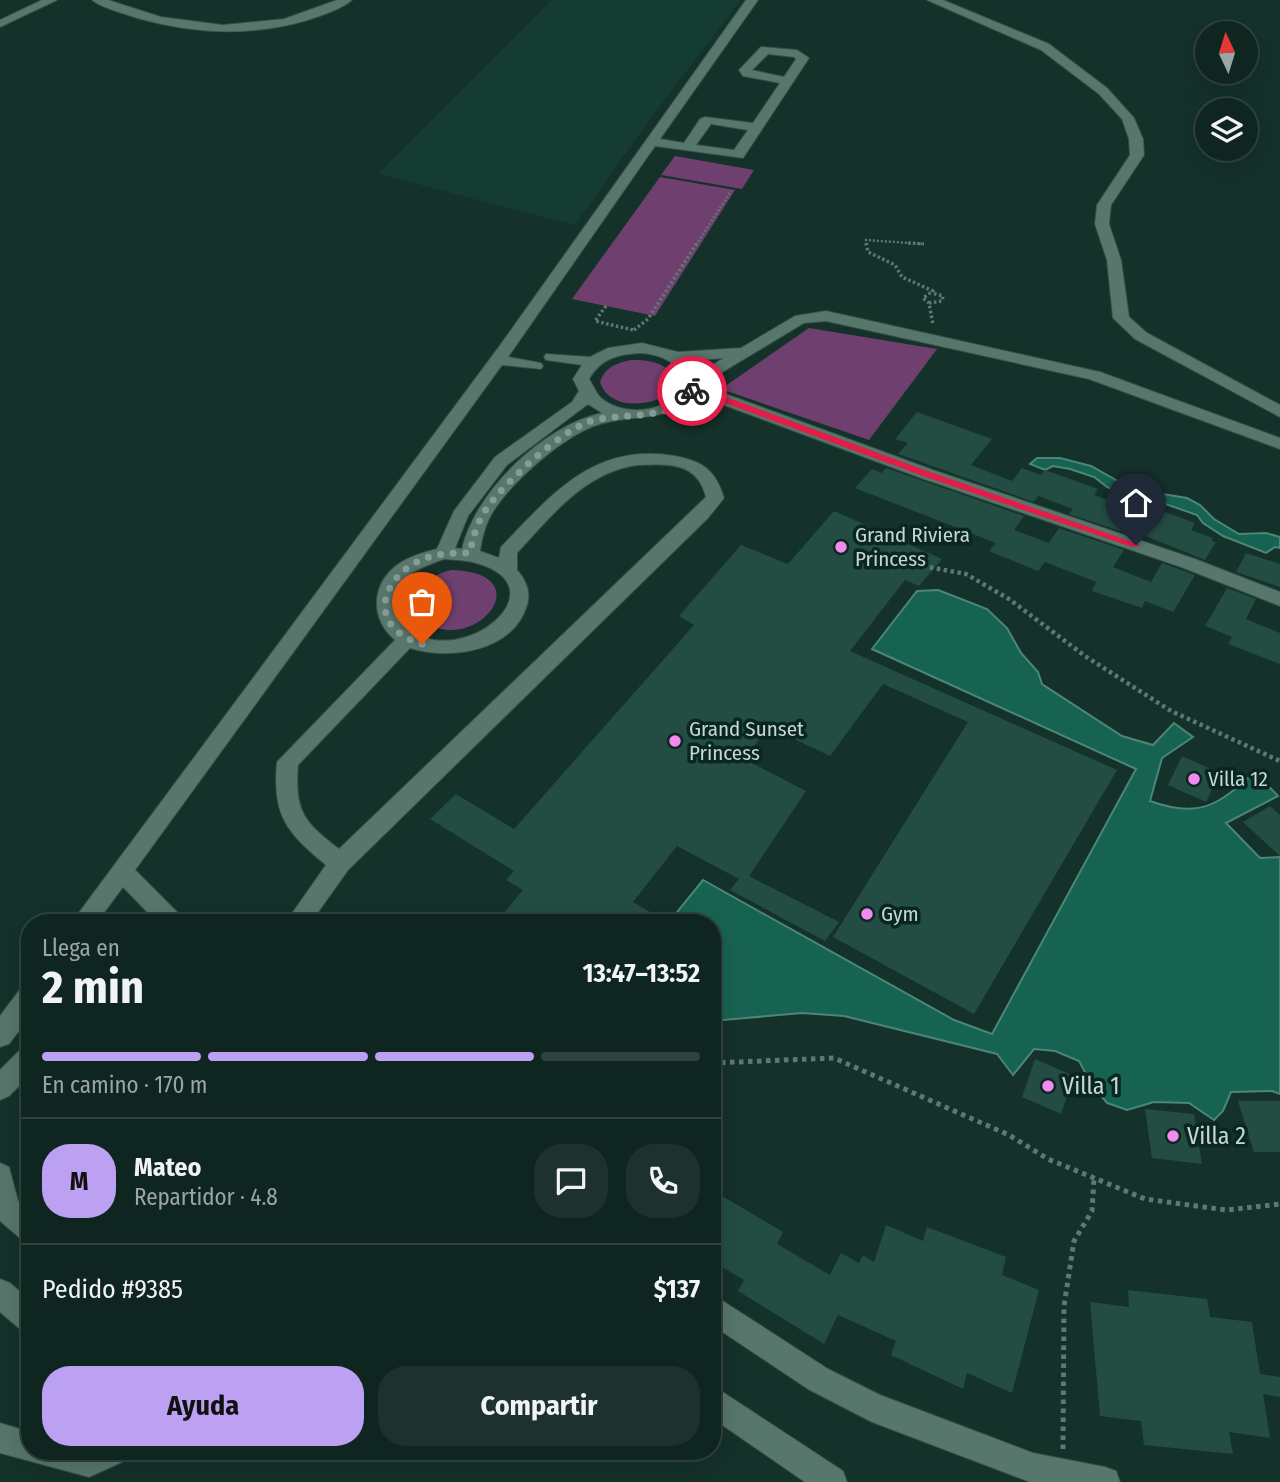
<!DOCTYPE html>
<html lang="es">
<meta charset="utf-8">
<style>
:root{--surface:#0f2520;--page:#1d312d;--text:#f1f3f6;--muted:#9ba5a5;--line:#2f423e;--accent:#bca0f2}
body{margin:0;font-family:"Fira Sans Condensed",sans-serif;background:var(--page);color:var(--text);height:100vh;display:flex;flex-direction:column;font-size:26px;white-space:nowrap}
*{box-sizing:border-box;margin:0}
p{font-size:23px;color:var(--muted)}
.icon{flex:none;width:38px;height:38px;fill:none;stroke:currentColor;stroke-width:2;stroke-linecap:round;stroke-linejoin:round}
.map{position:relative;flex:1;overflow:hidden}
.panel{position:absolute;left:21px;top:914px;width:700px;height:546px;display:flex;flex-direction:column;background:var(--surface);border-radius:28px;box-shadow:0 7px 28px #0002,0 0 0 2px var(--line)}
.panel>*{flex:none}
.needle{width:46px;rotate:356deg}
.buttons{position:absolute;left:1195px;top:21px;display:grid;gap:14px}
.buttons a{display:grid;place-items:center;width:63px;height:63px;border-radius:50%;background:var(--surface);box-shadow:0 7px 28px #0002,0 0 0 2px var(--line);font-size:35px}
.pin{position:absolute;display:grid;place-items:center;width:60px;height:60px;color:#fff;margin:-72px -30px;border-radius:50% 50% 50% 0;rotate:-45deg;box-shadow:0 0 7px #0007}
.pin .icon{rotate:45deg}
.courier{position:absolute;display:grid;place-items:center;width:70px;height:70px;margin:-35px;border:5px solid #e11d48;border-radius:50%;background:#fff;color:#222;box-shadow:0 2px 9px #0007}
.overview em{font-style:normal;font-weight:700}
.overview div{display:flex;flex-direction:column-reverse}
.overview{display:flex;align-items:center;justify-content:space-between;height:119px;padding:0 21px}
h1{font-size:46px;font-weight:700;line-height:52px}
.bar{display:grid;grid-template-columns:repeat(4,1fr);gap:10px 7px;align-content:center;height:84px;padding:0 21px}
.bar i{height:9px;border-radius:5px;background:var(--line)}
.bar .selected{background:var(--accent)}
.bar p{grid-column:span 4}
.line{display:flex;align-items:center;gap:18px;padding:0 21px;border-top:2px solid var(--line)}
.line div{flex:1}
.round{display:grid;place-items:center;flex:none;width:74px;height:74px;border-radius:28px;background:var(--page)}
.cta{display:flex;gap:14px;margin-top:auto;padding:14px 21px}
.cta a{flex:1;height:80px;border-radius:28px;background:var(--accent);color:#111;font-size:28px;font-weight:700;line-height:80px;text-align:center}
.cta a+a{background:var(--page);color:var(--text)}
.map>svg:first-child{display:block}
</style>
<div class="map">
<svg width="1280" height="1482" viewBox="0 0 1280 1482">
<rect width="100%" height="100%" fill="#14312a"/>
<path fill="#153c33" d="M551 0H741L650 119 575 225 378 174Z"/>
<g fill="#6f406f">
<path d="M675 156 754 170 742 189 661 175Z"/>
<path d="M660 177 735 190 655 316 572 299Z"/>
<path d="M809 328 937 349 869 440 721 389Z"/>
<path d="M631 360C649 360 666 362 676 379L671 392C652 407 609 411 600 382 605 367 617 363 631 360Z"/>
<path d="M451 570C541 572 479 654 425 623 388 602 427 576 451 570Z"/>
</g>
<g fill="#176352" stroke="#4c8678" stroke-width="2">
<path d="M1037 458H1060L1091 466 1132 489 1187 498 1200 505 1214 519 1239 534 1266 533 1280 537V548L1275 547 1266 553 1223 536 1203 523 1197 515 1157 501 1139 503 1107 487 1094 477 1070 469 1053 466 1045 470 1030 464Z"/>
<path d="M938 590 987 609 1007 628 1021 653 1038 672 1042 684 1122 736 1153 745 1174 723 1193 737 1162 758 1150 801C1200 819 1218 805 1255 772L1278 796 1226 823 1260 858 1280 857V1094L1272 1091 1231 1092 1223 1111 1214 1120 1189 1103 1154 1102 1127 1110 1107 1103 1092 1085 1079 1061 1055 1051 1034 1049 1013 1075 997 1054 844 1016 802 1013 712 1021V922H669L703 880 954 1020 992 1034 1136 769 872 649 917 591Z"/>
</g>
<g fill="#234d42">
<path d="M917 412 992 439 971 465 1012 481 1022 468 1041 475 1045 470 1098 489 1094 495 1142 512 1146 505 1195 523 1191 530 1213 538 1212 541 1216 542 1205 560 1138 533 1135 536 1069 514 1073 509 1038 496 1034 502 898 454 908 443 895 439Z"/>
<path d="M886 468 1024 516 1014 530 1049 543 1059 528 1124 550 1113 567 1151 582 1162 563 1195 575 1173 612 1145 601 1142 608 1092 591 1096 582 1045 562 1038 571 989 551 996 543 855 488 872 469 882 473Z"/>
<path d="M834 511 942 559 919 586 905 580 850 651 1117 770 974 1014 833 937 968 722 883 684 830 756 769 727 744 759 806 791 749 876 839 922 825 941 730 890 739 879 677 846 633 902 667 922H496L523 890 506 880 514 871 430 819 456 794 514 829 694 625 679 616 741 545 788 564Z"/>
<path d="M1246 553 1280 564V587L1236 572Z"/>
<path d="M1227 588 1256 599 1246 619 1280 633V664L1228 644 1232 637 1205 626Z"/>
<path d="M1182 756 1220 773 1206 802 1168 785Z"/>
<path d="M1270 806 1280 815V856L1243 822Z"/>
<path d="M1035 1059 1074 1076 1061 1114 1022 1097Z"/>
<path d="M1238 1101H1280V1152H1254Z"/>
<path d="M1145 1109 1194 1114 1202 1164 1152 1158Z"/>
<path d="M712 1190 783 1232 777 1244 830 1275 841 1253 859 1263 863 1255 874 1262 886 1225 923 1241 927 1227 1006 1257 1002 1275 1039 1290 1012 1393 967 1373 963 1389 891 1355 896 1341 838 1315 824 1344 738 1291 744 1280 712 1261Z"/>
<path d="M1128 1290 1207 1299 1210 1317 1252 1322 1260 1374 1280 1377V1397L1263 1394 1270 1438 1229 1432 1233 1454 1144 1445 1141 1421 1100 1416 1090 1302 1129 1307Z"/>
</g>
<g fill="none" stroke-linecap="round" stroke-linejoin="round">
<defs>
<g id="minor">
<path d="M42 0H57L0 27V20Z"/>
<path d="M92 0H108L161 17 223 25 284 19 337 0H352C340 10 322 15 308 20 251 37 194 34 137 18 123 13 104 9 92 0Z"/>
<path d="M746 0H758L660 139 684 143 700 119 705 117 753 123 780 83 743 76 739 70 761 47 797 50 809 58 743 158 655 146 508 357 541 363 543 366 541 369 502 365 135 870 180 915 184 922H157L123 887 97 922H72L501 344ZM768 54 794 57 796 59 784 77 752 70ZM711 124 748 130 734 150 696 145Z"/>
<path d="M927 0H943L1049 44 1107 88 1134 118 1143 139 1144 155 1111 205 1109 224 1121 260 1129 317 1147 333 1280 405V417L1135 339 1113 318 1107 260 1095 224 1097 205 1130 155 1129 139 1122 119 1099 94 1041 50Z"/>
<path d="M826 311 1100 372 1280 438V449L1089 379 826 321 804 323 701 385 933 470 1195 559 1280 592V606L1181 567 921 478 697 395C667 424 632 413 597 425 563 436 509 484 491 515 485 526 482 538 480 551L499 558 501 547C552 494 594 442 675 456 703 461 716 471 724 498L708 518 348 870 311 922H286L326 865C286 832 272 815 277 762L395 640C369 618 371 582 400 563 411 556 424 552 437 549L454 511 495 457 572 402 579 391 573 379 582 365 546 360 544 357 546 354 590 357 608 348 642 343 678 352 741 348 795 316ZM642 353C662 355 676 362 686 379 676 412 626 419 601 398 596 393 593 385 589 379 601 358 619 354 642 353ZM724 358 699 373 691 361ZM588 404 602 413C545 425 475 491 462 549L455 548 468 516 507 465ZM638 465C669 464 697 462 706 497L339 849C304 822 294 811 298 765L410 648C450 661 514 651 527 605 531 592 526 580 517 570V553C552 515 585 472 638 465ZM444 559C455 560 466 560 476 563 563 587 463 671 408 629 400 623 396 616 395 607 393 577 421 567 444 559Z"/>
<path d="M30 985V1016L9 1044 0 1047V1016L21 988Z"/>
<path d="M30 1046V1075L9 1096 0 1100V1070L21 1049Z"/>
<path d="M0 1163 9 1167 18 1201 30 1210V1242L20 1238 0 1221Z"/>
<path d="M0 1279 10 1283 30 1300V1333L20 1329 0 1312Z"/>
<path d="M712 1294 828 1369 880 1395 1033 1453 1105 1467 1116 1471 1120 1482H1030L872 1422 808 1389 712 1325Z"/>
<path d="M712 1385 843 1471 847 1482H805L712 1418Z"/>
<path d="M0 1423 30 1432V1451H126L122 1462 89 1477 0 1453Z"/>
</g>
</defs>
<use href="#minor" stroke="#374e47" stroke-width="2"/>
<g stroke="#617872" stroke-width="2.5" stroke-dasharray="2 2" stroke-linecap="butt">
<path d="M696 245 731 191"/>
<path d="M867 245 866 240 924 244"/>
</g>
<g stroke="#617872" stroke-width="3.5" stroke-dasharray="2.5 2.5" stroke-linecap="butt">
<path d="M866 243 868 252 895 265 902 277 933 291 923 298 929 303 933 325"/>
<path d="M908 243 924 244"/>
<path d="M929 303 942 301 943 296 932 293"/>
<path d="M606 306 595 321 633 330"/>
<path d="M634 330 648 319 697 243"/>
</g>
<path stroke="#617872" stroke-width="4.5" stroke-dasharray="3.5 3.5" stroke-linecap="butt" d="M923 566 966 574 1009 599 1085 656 1171 711 1280 761"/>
<g stroke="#617872" stroke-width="5" stroke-dasharray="4.5 4.5" stroke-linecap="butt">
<path d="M712 1063 834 1058 1009 1135 1048 1159 1145 1199 1226 1210 1280 1204"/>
<path d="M1063 1449 1064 1306 1074 1241 1092 1211 1094 1179"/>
</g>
<use href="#minor" fill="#57766c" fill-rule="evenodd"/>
</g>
<path fill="#e11d48" d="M690 386H696L930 472 1141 545 1132 547 923 476 695 392H689Z"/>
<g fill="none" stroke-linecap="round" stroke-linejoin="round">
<path stroke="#889c97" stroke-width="7" stroke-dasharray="0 12.6" d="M422 644C415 641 407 639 402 635 368 611 391 573 421 560 437 553 454 553 470 553 473 537 477 522 487 508 505 482 559 433 588 422 618 411 676 423 692 391"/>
</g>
<g fill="#f28af2" stroke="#092720" stroke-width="2.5">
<circle cx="841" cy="547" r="7"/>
<circle cx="675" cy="741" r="7"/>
<circle cx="1194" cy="779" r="7"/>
<circle cx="867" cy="914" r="7"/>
<circle cx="1048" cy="1086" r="7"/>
<circle cx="1173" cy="1136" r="7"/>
</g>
<g text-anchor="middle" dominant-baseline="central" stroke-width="7" stroke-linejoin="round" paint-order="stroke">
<g font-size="21" fill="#c6d6d1" stroke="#092720" text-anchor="start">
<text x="855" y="535">Grand Riviera<tspan x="855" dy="24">Princess</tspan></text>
<text x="689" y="729">Grand Sunset<tspan x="689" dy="24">Princess</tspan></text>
<text x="1208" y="779">Villa 12</text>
<text x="881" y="914">Gym</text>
</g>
<g font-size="24" fill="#c6d6d1" stroke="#092720" text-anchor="start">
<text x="1062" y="1086">Villa 1</text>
<text x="1187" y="1136">Villa 2</text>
</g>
</g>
</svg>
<div class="buttons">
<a><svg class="needle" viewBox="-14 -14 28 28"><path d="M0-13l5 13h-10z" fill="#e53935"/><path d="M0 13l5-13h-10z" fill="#9ba5a5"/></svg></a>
<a><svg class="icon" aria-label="layers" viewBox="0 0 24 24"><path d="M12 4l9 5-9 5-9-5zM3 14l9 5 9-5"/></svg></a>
</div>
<div class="pin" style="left:422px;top:644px;background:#ea580c"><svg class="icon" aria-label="bag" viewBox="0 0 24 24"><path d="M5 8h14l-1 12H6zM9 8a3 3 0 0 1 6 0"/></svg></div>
<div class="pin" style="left:1136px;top:545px;background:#1f2937"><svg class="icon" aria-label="home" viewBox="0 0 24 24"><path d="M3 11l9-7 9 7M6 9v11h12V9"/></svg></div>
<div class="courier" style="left:692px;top:391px"><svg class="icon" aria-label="bike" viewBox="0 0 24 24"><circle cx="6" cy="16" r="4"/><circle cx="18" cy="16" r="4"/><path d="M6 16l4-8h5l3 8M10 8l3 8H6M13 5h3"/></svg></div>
<section class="panel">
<div class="overview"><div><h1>2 min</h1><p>Llega en</p></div><em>13:47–13:52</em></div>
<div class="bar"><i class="selected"></i><i class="selected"></i><i class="selected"></i><i></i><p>En camino · 170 m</p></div>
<div class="line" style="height:126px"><b class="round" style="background:var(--accent);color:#111">M</b><div><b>Mateo</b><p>Repartidor · 4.8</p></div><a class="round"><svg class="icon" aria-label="chat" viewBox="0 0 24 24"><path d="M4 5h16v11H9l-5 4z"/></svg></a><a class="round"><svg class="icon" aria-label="phone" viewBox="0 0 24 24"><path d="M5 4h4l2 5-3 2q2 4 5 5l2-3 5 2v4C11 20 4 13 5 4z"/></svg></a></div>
<div class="line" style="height:91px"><div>Pedido #9385</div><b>$137</b></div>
<div class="cta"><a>Ayuda</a><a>Compartir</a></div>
</section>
</div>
